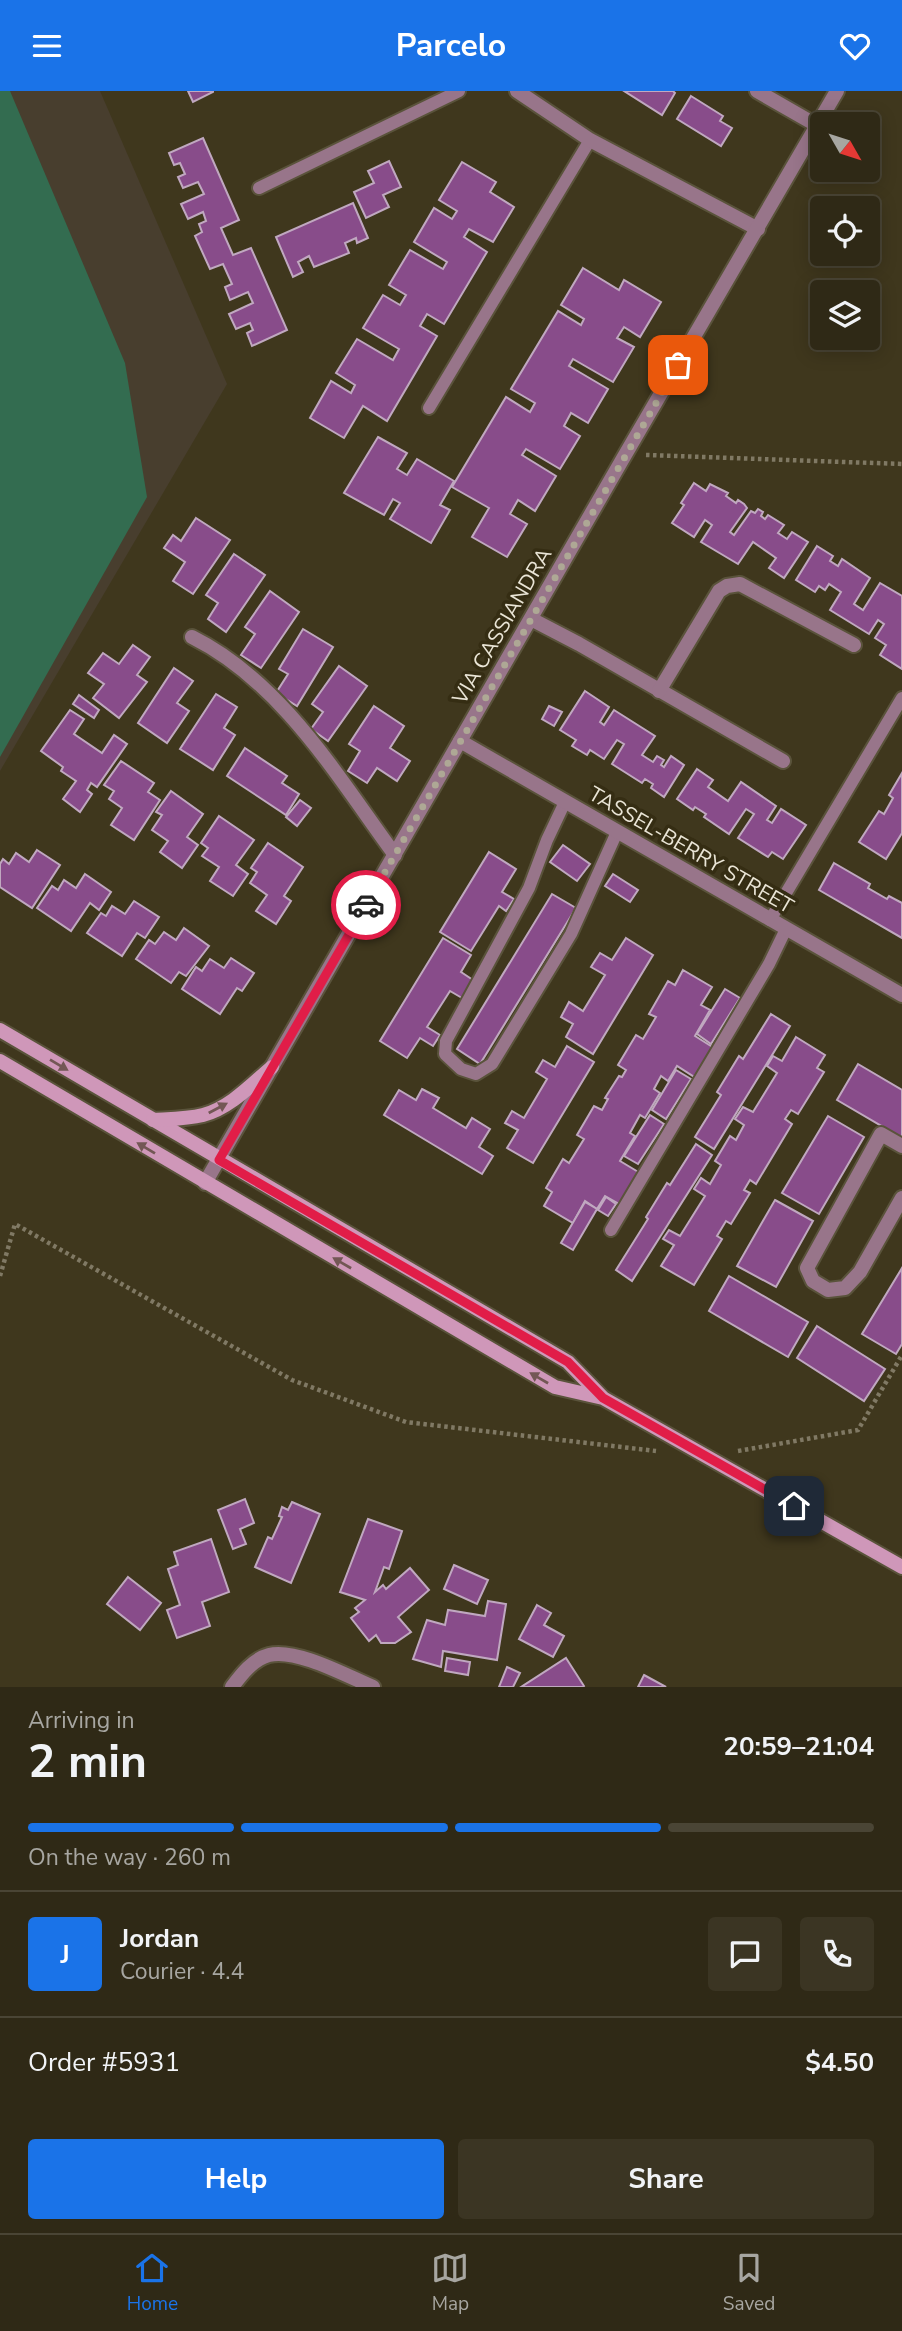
<!DOCTYPE html>
<meta charset="utf-8">
<style>
:root{--surface:#2f2916;--page:#3b3523;--text:#f1f3f6;--muted:#a7a6a1;--line:#4a4535;--accent:#1a73e8}
body{margin:0;font-family:"Nunito Sans",sans-serif;background:var(--page);color:var(--text);height:100vh;display:flex;flex-direction:column;font-size:26px;white-space:nowrap}
*{box-sizing:border-box;margin:0}
p{font-size:23px;color:var(--muted)}
.icon{flex:none;width:38px;height:38px;fill:none;stroke:currentColor;stroke-width:2;stroke-linecap:round;stroke-linejoin:round}
.map{position:relative;height:1596px;overflow:hidden}
.side{display:flex;flex-direction:column;background:var(--surface);flex:1}
.side>*{flex:none}
.needle{width:46px;rotate:129deg}
.buttons{position:absolute;left:810px;top:21px;display:grid;gap:14px}
.buttons a{display:grid;place-items:center;width:70px;height:70px;border-radius:7px;background:var(--surface);box-shadow:0 4px 18px #0003,0 0 0 2px var(--line);font-size:35px}
.pin{position:absolute;display:grid;place-items:center;width:60px;height:60px;color:#fff;margin:-30px;border-radius:14px;box-shadow:0 4px 10px #0006}
.courier{position:absolute;display:grid;place-items:center;width:70px;height:70px;margin:-35px;border:5px solid #e11d48;border-radius:50%;background:#fff;color:#222;box-shadow:0 2px 9px #0007}
.summary em{font-style:normal;font-weight:700}
.summary div{display:flex;flex-direction:column-reverse}
.summary{display:flex;align-items:center;justify-content:space-between;height:119px;padding:0 28px}
h1{font-size:46px;font-weight:700;line-height:52px}
.bar{display:grid;grid-template-columns:repeat(4,1fr);gap:10px 7px;align-content:center;height:84px;padding:0 28px}
.bar i{height:9px;border-radius:5px;background:var(--line)}
.bar .current{background:var(--accent)}
.bar p{grid-column:span 4}
.line{display:flex;align-items:center;gap:18px;padding:0 28px;border-top:2px solid var(--line)}
.line div{flex:1}
.round{display:grid;place-items:center;flex:none;width:74px;height:74px;border-radius:7px;background:var(--page)}
.cta{display:flex;gap:14px;margin-top:auto;padding:14px 28px}
.cta a{flex:1;height:80px;border-radius:7px;background:var(--accent);color:#fff;font-size:28px;font-weight:700;line-height:80px;text-align:center}
.cta a+a{background:var(--page);color:var(--text)}
header{display:flex;justify-content:space-between;align-items:center;height:91px;padding:0 28px;background:var(--accent);color:#fff;font-size:32px;font-weight:700}
.tabs{display:flex;justify-content:space-around;align-items:center;height:98px;border-top:2px solid var(--line);background:var(--surface);font-size:19px;color:var(--muted)}
.tabs a{display:grid;justify-items:center;gap:4px}
.tabs .current{color:var(--accent)}
.map>svg:first-child{display:block}
</style>
<header><svg class="icon" aria-label="menu" viewBox="0 0 24 24"><path d="M4 6h16M4 12h16M4 18h16"/></svg>Parcelo<svg class="icon" aria-label="heart" viewBox="0 0 24 24"><path d="M12 20l-8-8c-3-5 5-10 8-4 3-6 11-1 8 4z"/></svg></header>
<div class="map">
<svg width="902" height="1596" viewBox="0 0 902 1596">
<rect width="100%" height="100%" fill="#3f371d"/>
<path fill="#483e2e" d="M0 0H100L227 293 0 680Z"/>
<path fill="#336c50" d="M0 0H10L125 272 147 406 0 666Z"/>
<g fill="#884c8a" stroke="#c0a8c0" stroke-width="2">
<path d="M188 0H213V1L193 11Z"/>
<path d="M624 0H673L675 2 662 24Z"/>
<path d="M691 5 723 25 720 30 732 37 721 55 677 28Z"/>
<path d="M203 47 239 129 221 137 233 164 251 157 287 239 252 255 247 242 253 239 250 232 236 238 229 223 253 212 248 201 230 209 225 196 232 193 223 173 210 178 195 145 202 141 199 133 206 130 203 121 188 128 181 113 204 103 198 91 183 97 178 86 185 83 180 72 174 74 169 62Z"/>
<path d="M389 70 401 96 383 104 389 116 366 127 354 101 374 92 368 80Z"/>
<path d="M462 71 496 91 490 101 514 116 493 151 469 138 464 146 487 161 444 233 427 223 420 235 437 245 387 330 363 315 344 347 310 327 331 290 351 302 355 294 336 282 357 248 393 269 399 258 363 237 383 204 400 214 406 204 389 194 410 159 443 178 447 171 414 151 434 117 452 128 457 120 439 109Z"/>
<path d="M353 112 368 147 357 152 356 147 345 152 349 162 314 176 309 165 298 171 303 181 293 186 276 146Z"/>
<path d="M583 177 619 199 624 189 661 211 640 246 624 236 617 247 634 256 613 291 573 268 569 275 608 298 588 332 571 322 564 335 580 345 560 378 526 358 522 364 556 385 535 420 518 409 510 423 527 433 507 466 472 446 489 417 452 396 506 306 530 321 535 312 511 298 558 220 581 234 584 228 561 214Z"/>
<path d="M378 346 407 362 397 378 407 384 417 368 454 390 440 414 450 419 431 452 390 428 400 412 393 408 384 424 344 402Z"/>
<path d="M694 392 706 400 710 393 728 402 726 405 736 412 738 409 744 413 747 417 730 441 734 444 751 420 755 422 758 418 763 421 761 425 765 428 768 424 784 434 778 442 787 448 792 441 808 451 784 487 769 477 776 467 753 451 738 473 701 451 712 434 705 429 694 446 672 432 684 414 681 412Z"/>
<path d="M196 427 230 449 193 503 173 490 185 471 164 457 173 444 181 450Z"/>
<path d="M817 455 833 465 830 470 838 475 842 468 870 487 854 513 863 519 880 492 902 505V578L880 564 886 554 875 547 884 533 878 529 869 543 830 519 841 501 829 493 825 499 819 495 815 501 796 489Z"/>
<path d="M234 463 265 484 226 541 208 528 218 512 206 504Z"/>
<path d="M270 500 299 521 261 577 241 564 255 543 245 536Z"/>
<path d="M303 538 333 556 297 615 276 602 288 583 279 578Z"/>
<path d="M133 554 150 566 137 584 147 591 119 627 93 607 104 593 88 582 103 562 119 573Z"/>
<path d="M339 575 367 595 328 650 311 638 323 621 312 613Z"/>
<path d="M174 577 193 590 177 612 189 620 167 652 138 632Z"/>
<path d="M585 600 609 616 600 631 604 634 614 619 655 645 642 664 653 671 657 665 664 669 661 674 664 676 671 665 684 674 664 706 651 697 653 693 645 688 642 692 612 673 624 653 617 649 604 668 590 659 587 664 572 655 576 649 560 639Z"/>
<path d="M216 603 237 616 224 637 235 644 213 679 180 658Z"/>
<path d="M79 604 99 619 94 627 73 613Z"/>
<path d="M374 615 404 635 390 657 410 670 397 690 377 677 367 692 348 680 360 660 349 653Z"/>
<path d="M549 615 562 621 554 635 542 628Z"/>
<path d="M70 619 84 628 74 643 102 662 114 644 127 653 97 696 91 692 87 699 92 703 80 721 63 708 76 690 61 680 63 676 41 660Z"/>
<path d="M245 657 287 685 282 692 299 703 286 724 227 685Z"/>
<path d="M121 670 154 692 148 701 160 709 134 749 111 734 122 717 109 708 114 700 104 694Z"/>
<path d="M697 678 713 689 708 696 728 710 741 691 776 715 767 729 772 732 781 718 806 734 783 768 772 761 768 766 738 747 754 723 746 718 729 743 704 726 706 723 695 716 693 719 677 708Z"/>
<path d="M902 682V742L886 768 859 751 879 720 884 723 893 707 889 704Z"/>
<path d="M171 700 203 723 187 746 198 754 182 777 160 761 168 750 152 739 162 724 156 721Z"/>
<path d="M300 709 311 717 297 735 286 726Z"/>
<path d="M219 725 254 749 236 774 248 783 233 805 210 790 219 776 202 765 208 757 201 752Z"/>
<path d="M268 752 303 776 284 805 291 810 276 833 256 820 267 804 250 792 257 781 251 777Z"/>
<path d="M563 754 590 773 577 790 550 771Z"/>
<path d="M37 759 60 774 32 817 0 796V773L3 768 9 773 16 762 29 771Z"/>
<path d="M489 761 516 778 502 801 514 808 506 820 499 815 471 860 440 841Z"/>
<path d="M834 772 870 793 868 797 887 808 889 805 902 812V847L819 799Z"/>
<path d="M85 783 111 801 99 819 90 812 71 840 37 817 52 795 58 799 64 789 76 797Z"/>
<path d="M613 783 638 799 630 811 605 795Z"/>
<path d="M552 803 576 817 480 973 457 958Z"/>
<path d="M134 810 159 826 145 847 137 842 122 865 87 842 101 822 106 825 112 815 125 823Z"/>
<path d="M184 837 209 855 186 885 179 881 171 892 136 868 149 849 155 853 164 841 176 849Z"/>
<path d="M443 847 471 864 461 881 473 889 462 907 450 900 427 936 440 944 433 955 420 947 407 967 380 950Z"/>
<path d="M626 847 653 864 593 963 566 946 573 933 561 926 569 911 583 920 605 884 591 876 600 862 612 869Z"/>
<path d="M231 867 254 882 242 900 237 897 220 923 182 898 196 876 202 880 210 868 224 877Z"/>
<path d="M683 879 712 896 701 914 710 919 695 945 714 957 696 987 677 975 668 990 661 985 654 998 660 1002 645 1027 640 1024 630 1042 635 1045 620 1070 640 1082 621 1114 605 1105 597 1118 585 1110 573 1132 544 1115 552 1101 546 1097 563 1068 569 1072 584 1048 577 1044 594 1015 602 1019 608 1008 605 1007 619 985 622 986 626 979 618 974 636 944 643 948 656 926 649 923 668 890 675 894Z"/>
<path d="M725 898 740 907 711 953 697 943Z"/>
<path d="M771 923 790 935 714 1058 695 1046 721 1004 717 1001 739 965 743 968Z"/>
<path d="M796 946 825 964 817 977 824 981 798 1023 791 1019 785 1028 792 1033 756 1093 750 1089 744 1099 750 1102 731 1133 726 1130 717 1145 722 1148 694 1194 661 1175 674 1154 663 1148 669 1139 680 1145 705 1105 694 1098 701 1087 710 1093 721 1074 715 1070 730 1045 736 1049 744 1034 735 1028 743 1016 753 1021 777 982 767 975 773 965 782 970Z"/>
<path d="M567 955 594 971 533 1072 507 1057 518 1039 505 1032 512 1020 524 1027 547 988 536 981 543 969 555 976Z"/>
<path d="M858 973 902 999V1047L837 1009Z"/>
<path d="M676 979 691 988 666 1028 652 1019Z"/>
<path d="M422 998 439 1007 433 1017 466 1037 472 1027 490 1038 479 1056 493 1065 482 1083 384 1024 399 999 416 1009Z"/>
<path d="M650 1024 664 1033 638 1073 624 1065Z"/>
<path d="M828 1025 864 1046 819 1123 782 1102Z"/>
<path d="M696 1053 712 1064 632 1190 616 1179 648 1128 646 1126 667 1092 670 1094Z"/>
<path d="M606 1106 616 1113 608 1125 598 1119Z"/>
<path d="M775 1109 813 1130 776 1196 737 1175Z"/>
<path d="M585 1111 597 1118 573 1159 561 1152Z"/>
<path d="M902 1177V1253L896 1263 862 1243Z"/>
<path d="M729 1185 808 1231 788 1266 709 1220Z"/>
<path d="M817 1235 885 1278 864 1310 797 1267Z"/>
<path d="M245 1408 254 1432 240 1438 246 1453 233 1458 218 1419Z"/>
<path d="M292 1411 320 1423 291 1492 255 1476 268 1446 272 1448 282 1426 279 1425 282 1416 288 1419Z"/>
<path d="M368 1428 402 1440 389 1478 384 1476 375 1501 383 1494 386 1498 410 1477 429 1499 398 1526 411 1541 395 1552H381L376 1544 369 1550 351 1527 359 1521 355 1517 365 1509 340 1501Z"/>
<path d="M211 1448 229 1501 202 1511 210 1535 177 1547 167 1519 180 1514 168 1478 178 1474 174 1461Z"/>
<path d="M454 1474 488 1489 477 1513 444 1498Z"/>
<path d="M128 1486 161 1512 140 1539 107 1513Z"/>
<path d="M488 1510 506 1513 497 1569 443 1560 441 1576 413 1568 427 1529 445 1534 448 1519 485 1525Z"/>
<path d="M537 1514 551 1522 544 1534 564 1545 553 1566 519 1548Z"/>
<path d="M447 1567 470 1571 468 1584 445 1580Z"/>
<path d="M566 1567 584 1595 583 1596H521Z"/>
<path d="M507 1576 520 1582 513 1596H499Z"/>
<path d="M644 1584 666 1596H638Z"/>
</g>
<g fill="none" stroke-linecap="round" stroke-linejoin="round">
<defs>
<g id="lane">
<path d="M259 97 459 0"/>
<path d="M429 317 590 49"/>
<path d="M565 711 547 749 529 797 446 950 445 963 461 978 476 983 492 973 571 843 617 741"/>
<path d="M770 829 902 607"/>
<path d="M611 1139 769 873 786 838"/>
</g>
<g id="street">
<path d="M517 0 590 49 758 138"/>
<path d="M757 0 818 35"/>
<path d="M531 528 579 553 783 670"/>
<path d="M192 546C282 591 337 685 395 764"/>
<path d="M659 600 719 500 727 495 740 493 854 554"/>
<path d="M460 650 902 904"/>
<path d="M902 1055 881 1043 807 1177 813 1190 828 1199 845 1197 860 1181 902 1107"/>
<path d="M205 1092 625 364 837 0"/>
<path d="M232 1596C241 1584 253 1568 269 1564 296 1557 347 1585 373 1596"/>
</g>
<g id="secondary">
<path d="M0 939 568 1271 602 1306"/>
<path d="M0 970 555 1296 603 1307 902 1476"/>
<path d="M153 1029C170 1028 187 1028 203 1024 230 1017 252 993 272 976"/>
</g>
</defs>
<use href="#lane" stroke="#5a533b" stroke-width="16"/>
<use href="#street" stroke="#5a533b" stroke-width="18"/>
<use href="#secondary" stroke="#5a533b" stroke-width="18"/>
<g stroke="#807964" stroke-width="4.5" stroke-dasharray="3.5 3.5" stroke-linecap="butt">
<path d="M646 364 902 373"/>
<path d="M0 1185 15 1133 292 1289 406 1331 656 1360"/>
<path d="M738 1360 858 1339 902 1264"/>
</g>
<use href="#lane" stroke="#98758a" stroke-width="12"/>
<use href="#street" stroke="#98758a" stroke-width="14"/>
<use href="#secondary" stroke="#cf97b9" stroke-width="14"/>
</g>
<defs><path id="oneway-solid" d="M-6-.8H1V-3.2L6.5 0L1 3.2V.8H-6Z" transform="scale(1.75)"/></defs>
<g fill="#735755">
<use href="#oneway-solid" transform="translate(59 974) rotate(31)"/>
<use href="#oneway-solid" transform="translate(218 1017) rotate(-28)"/>
<use href="#oneway-solid" transform="translate(146 1057) rotate(-149)"/>
<use href="#oneway-solid" transform="translate(342 1172) rotate(-150)"/>
<use href="#oneway-solid" transform="translate(539 1287) rotate(-150)"/>
</g>
<g fill="none" stroke-linecap="round" stroke-linejoin="round">
<path stroke="#aea895" stroke-width="7" stroke-dasharray="0 12.6" d="M366 814 678 274"/>
<path stroke="#e11d48" stroke-width="9" d="M366 814 219 1069 568 1271 603 1307 794 1415"/>
</g>
<g text-anchor="middle" dominant-baseline="central" stroke-width="7" stroke-linejoin="round" paint-order="stroke">
<g font-size="21" fill="#eae5d6" stroke="#352d13">
<text transform="translate(502 535) rotate(-60)">VIA CASSIANDRA</text>
<text transform="translate(691 759) rotate(30)">TASSEL-BERRY STREET</text>
</g>
</g>
</svg>
<div class="buttons">
<a><svg class="needle" viewBox="-14 -14 28 28"><path d="M0-13l5 13h-10z" fill="#e53935"/><path d="M0 13l5-13h-10z" fill="#a7a6a1"/></svg></a>
<a><svg class="icon" aria-label="locate" viewBox="0 0 24 24"><circle cx="12" cy="12" r="6"/><path d="M12 2v4M12 18v4M2 12h4M18 12h4"/></svg></a>
<a><svg class="icon" aria-label="layers" viewBox="0 0 24 24"><path d="M12 4l9 5-9 5-9-5zM3 14l9 5 9-5"/></svg></a>
</div>
<div class="pin" style="left:678px;top:274px;background:#ea580c"><svg class="icon" aria-label="bag" viewBox="0 0 24 24"><path d="M5 8h14l-1 12H6zM9 8a3 3 0 0 1 6 0"/></svg></div>
<div class="pin" style="left:794px;top:1415px;background:#1f2937"><svg class="icon" aria-label="home" viewBox="0 0 24 24"><path d="M3 11l9-7 9 7M6 9v11h12V9"/></svg></div>
<div class="courier" style="left:366px;top:814px"><svg class="icon" aria-label="car" viewBox="0 0 24 24"><path d="M5 17H2v-5l4-1 3-4h7l3 4 3 1v5h-3M9 17h6M6 11h13"/><circle cx="7" cy="17" r="2"/><circle cx="17" cy="17" r="2"/></svg></div>
</div>
<section class="side">
<div class="summary"><div><h1>2 min</h1><p>Arriving in</p></div><em>20:59–21:04</em></div>
<div class="bar"><i class="current"></i><i class="current"></i><i class="current"></i><i></i><p>On the way · 260 m</p></div>
<div class="line" style="height:126px"><b class="round" style="background:var(--accent);color:#fff">J</b><div><b>Jordan</b><p>Courier · 4.4</p></div><a class="round"><svg class="icon" aria-label="chat" viewBox="0 0 24 24"><path d="M4 5h16v11H9l-5 4z"/></svg></a><a class="round"><svg class="icon" aria-label="phone" viewBox="0 0 24 24"><path d="M5 4h4l2 5-3 2q2 4 5 5l2-3 5 2v4C11 20 4 13 5 4z"/></svg></a></div>
<div class="line" style="height:91px"><div>Order #5931</div><b>$4.50</b></div>
<div class="cta"><a>Help</a><a>Share</a></div>
</section>
<nav class="tabs">
<a class="current"><svg class="icon" aria-label="home" viewBox="0 0 24 24"><path d="M3 11l9-7 9 7M6 9v11h12V9"/></svg>Home</a>
<a><svg class="icon" aria-label="map" viewBox="0 0 24 24"><path d="M3 6l6-2 6 2 6-2v14l-6 2-6-2-6 2zM9 4v14M15 6v14"/></svg>Map</a>
<a><svg class="icon" aria-label="saved" viewBox="0 0 24 24"><path d="M7 4h10v16l-5-4-5 4z"/></svg>Saved</a>
</nav>
